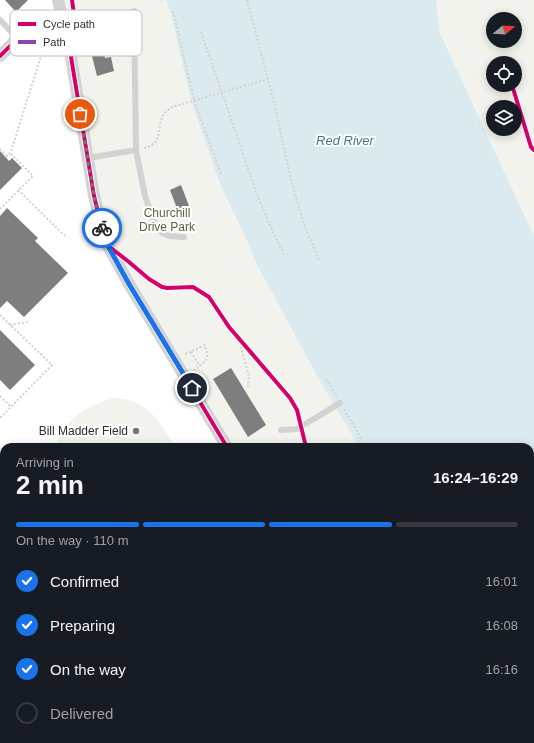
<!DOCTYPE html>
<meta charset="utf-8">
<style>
:root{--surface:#171b24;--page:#20242c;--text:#f1f3f6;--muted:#9ea1a6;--line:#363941;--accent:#1a73e8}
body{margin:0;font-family:Arial,sans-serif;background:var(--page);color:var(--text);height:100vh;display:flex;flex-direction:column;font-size:15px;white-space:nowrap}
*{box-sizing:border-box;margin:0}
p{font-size:13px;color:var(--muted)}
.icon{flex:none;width:22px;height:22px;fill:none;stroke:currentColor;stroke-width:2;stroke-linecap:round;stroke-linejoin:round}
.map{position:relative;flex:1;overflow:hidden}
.details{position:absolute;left:0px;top:443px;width:534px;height:300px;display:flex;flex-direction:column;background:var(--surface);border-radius:12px 12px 0 0;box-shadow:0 2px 10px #0003}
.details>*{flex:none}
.needle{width:26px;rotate:72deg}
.buttons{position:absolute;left:486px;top:12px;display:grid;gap:8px}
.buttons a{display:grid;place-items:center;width:36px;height:36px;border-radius:50%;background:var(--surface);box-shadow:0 2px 10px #0003;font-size:20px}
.pin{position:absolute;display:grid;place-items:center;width:34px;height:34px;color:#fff;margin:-17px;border:2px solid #fff;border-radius:50%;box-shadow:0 1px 4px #0007}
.courier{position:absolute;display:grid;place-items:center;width:40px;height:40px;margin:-20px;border:3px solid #1a73e8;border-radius:50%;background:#fff;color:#222;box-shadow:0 1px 5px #0007}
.overview em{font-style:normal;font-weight:700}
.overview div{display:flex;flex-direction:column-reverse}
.overview{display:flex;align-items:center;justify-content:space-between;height:68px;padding:0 16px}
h1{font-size:26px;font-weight:700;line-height:30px}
.bar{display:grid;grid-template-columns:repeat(4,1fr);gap:6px 4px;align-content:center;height:48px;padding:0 16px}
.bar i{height:5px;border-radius:3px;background:var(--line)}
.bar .active{background:var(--accent)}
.bar p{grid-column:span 4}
ol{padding:0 16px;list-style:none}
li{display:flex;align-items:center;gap:12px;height:44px}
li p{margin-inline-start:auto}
li .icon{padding:4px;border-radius:50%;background:var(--accent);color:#fff;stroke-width:4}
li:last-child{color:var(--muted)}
li i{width:22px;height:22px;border:2px solid var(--line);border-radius:50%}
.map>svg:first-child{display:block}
</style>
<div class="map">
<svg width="534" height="743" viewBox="0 0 534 743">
<rect width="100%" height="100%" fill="#fff"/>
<g fill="#f1f3ec" fill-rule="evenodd">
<path d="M58 0H166L170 11 191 101 220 184 247 241 257 265 316 374 359 447H227L108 246Z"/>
<path d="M436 0H534V236L440 33ZM493 19H515V41H493ZM493 63H515V85H493ZM493 107H515V129H493Z"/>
<path d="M114 398C148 399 159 421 175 447H56C61 421 90 404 114 398Z"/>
<path d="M530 737 533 743H405L403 739H530Z"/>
<path d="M247 739H390L393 743H251Z"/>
</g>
<path fill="#daeaee" d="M166 0H436L440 33 534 236V743L530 737V447H359L316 374 257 265 247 241 220 184 191 101 170 11Z"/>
<g fill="#7e7e7e">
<path d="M5 0H28L16 12Z"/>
<path d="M101 41 105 58 111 57 114 71 97 76 89 44Z"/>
<path d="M0 151 9 161 12 158 22 168 0 190Z"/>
<path d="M181 185 189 206 178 211 170 190Z"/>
<path d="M7 208 38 238 35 241 68 273 24 317 7 301 0 308V216Z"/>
<path d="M0 330 35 365 10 390 0 380Z"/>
<path d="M231 368 266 425 248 437 213 379Z"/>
</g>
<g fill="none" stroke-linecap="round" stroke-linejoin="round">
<g stroke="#d2d2d2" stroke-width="2" stroke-dasharray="2 2" stroke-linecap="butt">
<path d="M161 0H162"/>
<path d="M247 0 273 98 291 180 304 224 319 260"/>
<path d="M173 11 194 100 221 174"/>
<path d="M201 32 256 192 272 230 284 254"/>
<path d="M144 148C169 143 150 120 172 107L268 79"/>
<path d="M0 149 7 156"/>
<path d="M6 157 11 152 49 30"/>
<path d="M18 190 65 236"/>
<path d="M0 209 33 176 10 153"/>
<path d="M0 315 52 365 0 418"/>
<path d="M10 325 28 322"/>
<path d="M243 343 241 348 249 376 248 387"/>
<path d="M191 352 200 366"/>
<path d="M185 354 205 345C210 361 206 361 194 370"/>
<path d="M326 379 337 397"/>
<path d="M0 396 11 407"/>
<path d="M344 409 362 440"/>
</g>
<g stroke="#d2d2d2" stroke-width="6">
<path d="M134 11 136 150 145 196 155 224 162 233 169 236 184 237"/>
<path d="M0 20 17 38"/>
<path d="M88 158 136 150"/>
<path d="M281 430 297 429 340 403"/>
<path d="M0 607 4 611"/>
<path d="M133 739 137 743"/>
</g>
<g stroke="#d2d2d2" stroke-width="12">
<path d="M58 0 71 57 94 196 101 224 108 246 129 284 227 447"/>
<path d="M0 56 31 25 36 22 62 16"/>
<path d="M0 509 4 513"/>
<path d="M0 708 4 712"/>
<path d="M30 739 34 743"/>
<path d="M230 739 235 743"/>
<path d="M403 739 405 743"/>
<path d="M122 743 126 739"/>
</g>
<path stroke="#8e44ad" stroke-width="3" stroke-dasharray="6 3" stroke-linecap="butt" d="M485 739 486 743"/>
<defs>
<g id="cycleway">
<path d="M72 0 77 35 76 48 71 57 94 196 101 224 108 246 129 284 227 447"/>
<path d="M0 56 31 25 36 22 62 16"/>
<path d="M512 85 531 147 534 150"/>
<path d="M111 248 129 262 149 279 162 287 167 288 193 287 209 297 229 327 290 398 297 410 306 447"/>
</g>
</defs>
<use href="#cycleway" stroke="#fff" stroke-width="6"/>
<use href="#cycleway" stroke="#d6006c" stroke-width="4"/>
</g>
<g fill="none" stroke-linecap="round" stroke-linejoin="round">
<path stroke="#767676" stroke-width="4" stroke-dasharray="0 7.2" d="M80 114 94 196 102 228"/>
<path stroke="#1a73e8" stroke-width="5" d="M102 228 108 246 129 284 192 388"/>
</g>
<circle fill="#767676" stroke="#fff" stroke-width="1.5" cx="136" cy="431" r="4"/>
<g text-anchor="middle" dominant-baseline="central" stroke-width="4" stroke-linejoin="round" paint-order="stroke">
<g font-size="12" fill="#57633f" stroke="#fff">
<text x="167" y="213">Churchill<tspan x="167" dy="14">Drive Park</tspan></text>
</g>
<g font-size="12" fill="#2d2d2d" stroke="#fff" text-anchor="end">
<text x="128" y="431">Bill Madder Field</text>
</g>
<g font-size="13" font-style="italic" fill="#447986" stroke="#fff">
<text x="345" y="140">Red River</text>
</g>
</g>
<rect x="10" y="10" width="132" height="46" rx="6" fill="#fff" stroke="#c0c0c0" stroke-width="1"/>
<rect x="18" y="22" width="18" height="4" fill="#d6006c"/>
<rect x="18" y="40" width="18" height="4" fill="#8e44ad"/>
<g font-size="11" fill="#2d2d2d">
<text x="43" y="28">Cycle path</text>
<text x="43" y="46">Path</text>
</g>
</svg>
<div class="buttons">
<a><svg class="needle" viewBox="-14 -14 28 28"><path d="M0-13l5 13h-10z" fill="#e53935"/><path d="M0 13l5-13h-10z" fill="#9ea1a6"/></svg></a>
<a><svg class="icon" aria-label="locate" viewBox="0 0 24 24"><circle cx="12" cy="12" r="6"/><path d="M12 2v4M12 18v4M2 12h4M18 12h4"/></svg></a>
<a><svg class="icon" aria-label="layers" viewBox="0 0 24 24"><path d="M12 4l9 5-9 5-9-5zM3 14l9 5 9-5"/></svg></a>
</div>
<div class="pin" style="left:80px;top:114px;background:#ea580c"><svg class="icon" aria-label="bag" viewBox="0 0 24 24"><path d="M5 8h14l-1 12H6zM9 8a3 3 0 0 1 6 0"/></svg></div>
<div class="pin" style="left:192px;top:388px;background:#1f2937"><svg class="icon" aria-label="home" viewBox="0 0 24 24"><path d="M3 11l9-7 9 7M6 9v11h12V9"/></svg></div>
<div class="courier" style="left:102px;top:228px"><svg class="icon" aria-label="bike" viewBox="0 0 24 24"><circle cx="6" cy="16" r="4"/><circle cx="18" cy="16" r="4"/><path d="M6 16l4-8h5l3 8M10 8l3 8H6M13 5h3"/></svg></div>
<section class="details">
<div class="overview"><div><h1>2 min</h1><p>Arriving in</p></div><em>16:24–16:29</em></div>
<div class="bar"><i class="active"></i><i class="active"></i><i class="active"></i><i></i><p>On the way · 110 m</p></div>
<ol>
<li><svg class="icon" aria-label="check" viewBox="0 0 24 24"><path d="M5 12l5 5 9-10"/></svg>Confirmed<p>16:01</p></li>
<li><svg class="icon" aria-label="check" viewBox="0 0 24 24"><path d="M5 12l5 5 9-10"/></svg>Preparing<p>16:08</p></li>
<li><svg class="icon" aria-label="check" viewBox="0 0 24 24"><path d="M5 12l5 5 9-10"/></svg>On the way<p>16:16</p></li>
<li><i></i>Delivered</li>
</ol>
</section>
</div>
